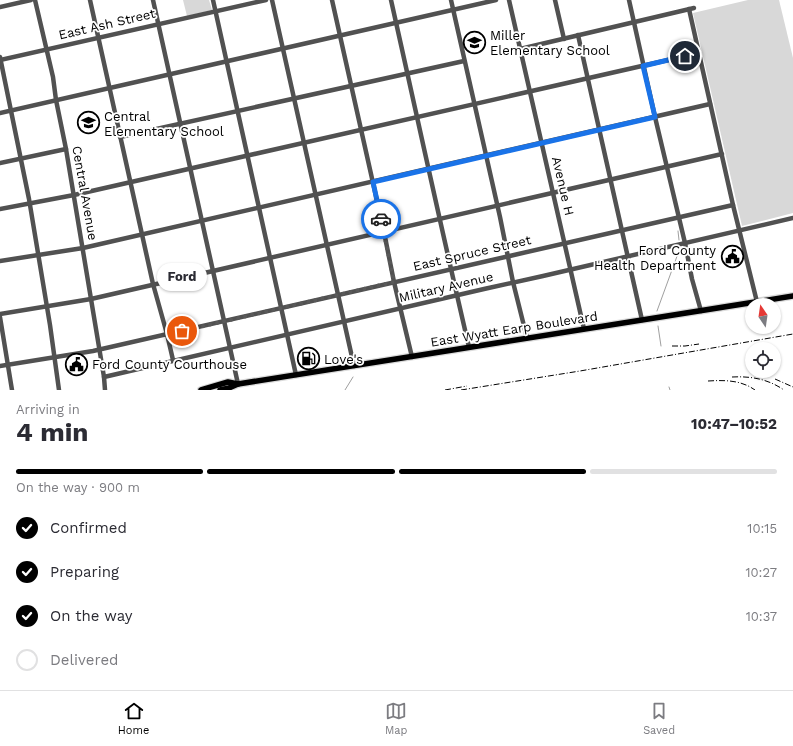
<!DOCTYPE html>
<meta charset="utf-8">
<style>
:root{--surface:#fff;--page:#f2f2f3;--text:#2b2b33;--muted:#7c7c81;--line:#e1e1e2;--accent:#000}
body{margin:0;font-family:"Work Sans",sans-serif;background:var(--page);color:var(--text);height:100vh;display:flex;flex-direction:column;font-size:15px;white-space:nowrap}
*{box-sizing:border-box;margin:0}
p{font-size:13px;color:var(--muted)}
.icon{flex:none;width:22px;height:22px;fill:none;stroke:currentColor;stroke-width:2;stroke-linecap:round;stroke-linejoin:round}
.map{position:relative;height:390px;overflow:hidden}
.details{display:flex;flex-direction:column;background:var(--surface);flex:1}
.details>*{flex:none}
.needle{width:26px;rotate:347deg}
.fabs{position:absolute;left:745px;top:298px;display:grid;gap:8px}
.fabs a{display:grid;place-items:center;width:36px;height:36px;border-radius:50%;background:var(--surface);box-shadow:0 1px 3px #0004;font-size:20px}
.pin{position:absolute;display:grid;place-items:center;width:34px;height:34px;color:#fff;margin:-17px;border:2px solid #fff;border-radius:50%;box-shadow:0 1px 4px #0007}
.courier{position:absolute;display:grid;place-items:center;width:40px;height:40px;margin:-20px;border:3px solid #1a73e8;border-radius:50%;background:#fff;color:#222;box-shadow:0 1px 5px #0007}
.bubble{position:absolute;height:28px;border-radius:14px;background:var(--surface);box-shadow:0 1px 3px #0004;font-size:13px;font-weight:700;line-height:28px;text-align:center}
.overview em{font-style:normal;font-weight:700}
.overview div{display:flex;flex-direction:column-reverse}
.overview{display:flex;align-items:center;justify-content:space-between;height:68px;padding:0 16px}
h1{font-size:26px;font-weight:700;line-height:30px}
.bar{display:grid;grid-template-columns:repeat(4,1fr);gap:6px 4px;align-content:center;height:48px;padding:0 16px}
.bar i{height:5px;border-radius:3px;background:var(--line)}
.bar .selected{background:var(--accent)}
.bar p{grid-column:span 4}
ol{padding:0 16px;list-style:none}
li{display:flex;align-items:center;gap:12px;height:44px}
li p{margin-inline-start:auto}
li .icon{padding:4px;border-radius:50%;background:var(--accent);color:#fff;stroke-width:4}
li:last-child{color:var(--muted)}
li i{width:22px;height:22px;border:2px solid var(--line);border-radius:50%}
.dock{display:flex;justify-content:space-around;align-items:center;height:56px;border-top:1px solid var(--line);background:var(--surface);font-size:11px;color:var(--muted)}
.dock a{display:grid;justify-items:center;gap:2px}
.dock .selected{color:var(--accent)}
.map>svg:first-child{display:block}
</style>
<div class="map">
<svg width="793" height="390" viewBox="0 0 793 390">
<rect width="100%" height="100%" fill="#fff"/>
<g fill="#d8d8d8">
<path d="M183 0H209L212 10 187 16Z"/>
<path d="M748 0H779L793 58V213L742 226 693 13Z"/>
</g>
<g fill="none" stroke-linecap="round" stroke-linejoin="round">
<g stroke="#9f9f9f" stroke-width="1">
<path d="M678 231 679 240"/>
<path d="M657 311 680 248"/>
<path d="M658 326 661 346"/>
<path d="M669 387 670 390"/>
<path d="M345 390 353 377"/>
</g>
<defs>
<g id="major">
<path d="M201 390 228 382 238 384"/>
<path d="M220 390 229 388 238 384 793 296"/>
</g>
</defs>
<use href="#major" stroke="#dbdbdb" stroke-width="8"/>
<g stroke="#515151" stroke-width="4.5">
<path d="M35 0 53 77 56 100 66 149 104 377 105 390"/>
<path d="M90 0 153 284 167 334 173 360"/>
<path d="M153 0 238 384"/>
<path d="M213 0 296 375"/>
<path d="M272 0 354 366"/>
<path d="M332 0 384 232 394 282 412 357"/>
<path d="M391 0C417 116 442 232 469 347"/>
<path d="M451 0 500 217 513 282 527 338"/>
<path d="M509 0 584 329"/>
<path d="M555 0 564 39"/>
<path d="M629 0 655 117 685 243 692 279 701 311"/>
<path d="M0 7 31 0"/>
<path d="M689 9 733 205 757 302"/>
<path d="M578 35 642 320"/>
<path d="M520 49 694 8"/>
<path d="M0 57 29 199 50 325 59 390"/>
<path d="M0 60 266 0"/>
<path d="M0 113 496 0"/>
<path d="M120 137 464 61"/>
<path d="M0 163 66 149"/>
<path d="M0 209 74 195 699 53"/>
<path d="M0 261 83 248 710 104"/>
<path d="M0 314 91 299 722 154"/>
<path d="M0 317 12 390"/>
<path d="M0 366 93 351 733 205"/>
<path d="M104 377 484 289 543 276 793 218"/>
</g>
<use href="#major" stroke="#000" stroke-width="5.5"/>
<g stroke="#000" stroke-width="1" stroke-dasharray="6 2 1 2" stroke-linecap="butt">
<path d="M672 346H685L699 344"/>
<path d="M732 377C751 376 768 379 784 390"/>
<path d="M775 379 793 387"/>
<path d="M708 381C725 380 741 380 755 390"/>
<path d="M445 390 467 386"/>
<path d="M461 390 580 371 793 334"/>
</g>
</g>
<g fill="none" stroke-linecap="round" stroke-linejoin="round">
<path stroke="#595959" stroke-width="4" stroke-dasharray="0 7.2" d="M182 331 394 282 381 219"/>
<path stroke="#1a73e8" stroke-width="5" d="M381 219 373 182 655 117 643 66 685 56"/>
</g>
<defs>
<symbol id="school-ring" viewBox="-11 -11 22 22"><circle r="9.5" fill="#fff" stroke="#000" stroke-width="1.5"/><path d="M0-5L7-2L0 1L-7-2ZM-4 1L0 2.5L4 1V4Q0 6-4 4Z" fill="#000"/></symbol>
<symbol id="civic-ring" viewBox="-11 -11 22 22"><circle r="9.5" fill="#fff" stroke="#000" stroke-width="1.5"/><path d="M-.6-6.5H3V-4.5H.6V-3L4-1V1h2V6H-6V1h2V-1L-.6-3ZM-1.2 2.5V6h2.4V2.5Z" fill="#000"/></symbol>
<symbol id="fuel-ring" viewBox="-11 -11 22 22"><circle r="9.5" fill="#fff" stroke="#000" stroke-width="1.5"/><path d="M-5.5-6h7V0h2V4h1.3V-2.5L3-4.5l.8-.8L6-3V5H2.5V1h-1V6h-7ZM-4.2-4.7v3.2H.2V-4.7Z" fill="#000"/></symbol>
</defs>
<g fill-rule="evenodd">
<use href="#school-ring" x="462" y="30" width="25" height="25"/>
<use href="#school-ring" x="76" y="110" width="25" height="25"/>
<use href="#civic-ring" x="720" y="244" width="25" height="25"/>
<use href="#fuel-ring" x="296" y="346" width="25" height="25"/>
<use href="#civic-ring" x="64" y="352" width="25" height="25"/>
</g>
<g text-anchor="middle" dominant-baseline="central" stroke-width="3.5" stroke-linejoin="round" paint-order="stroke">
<g font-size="13" fill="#000" stroke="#fff">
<text transform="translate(107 24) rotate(-13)">East Ash Street</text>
<text transform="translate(563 186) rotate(77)">Avenue H</text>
<text transform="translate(85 193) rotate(80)">Central Avenue</text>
<text transform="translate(472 253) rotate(-13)">East Spruce Street</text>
<text transform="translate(446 287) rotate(-13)">Military Avenue</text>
<text transform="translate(514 329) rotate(-9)">East Wyatt Earp Boulevard</text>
</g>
<g font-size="13" fill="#000" stroke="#fff" text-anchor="start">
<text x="490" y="35">Miller<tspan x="490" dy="15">Elementary School</tspan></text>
<text x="104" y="116">Central<tspan x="104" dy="15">Elementary School</tspan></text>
<text x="716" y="250" text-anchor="end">Ford County<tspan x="716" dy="15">Health Department</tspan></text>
<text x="324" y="359">Love's</text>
<text x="92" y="364">Ford County Courthouse</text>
</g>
</g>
</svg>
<div class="fabs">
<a><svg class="needle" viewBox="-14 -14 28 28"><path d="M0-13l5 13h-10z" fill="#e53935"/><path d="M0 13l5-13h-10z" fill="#7c7c81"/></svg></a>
<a><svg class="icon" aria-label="locate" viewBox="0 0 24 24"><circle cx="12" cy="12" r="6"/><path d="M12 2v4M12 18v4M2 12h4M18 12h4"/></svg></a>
</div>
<div class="pin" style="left:182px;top:331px;background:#ea580c"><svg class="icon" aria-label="bag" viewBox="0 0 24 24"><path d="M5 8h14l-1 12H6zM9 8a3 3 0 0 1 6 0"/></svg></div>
<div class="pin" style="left:685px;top:56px;background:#1f2937"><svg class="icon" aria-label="home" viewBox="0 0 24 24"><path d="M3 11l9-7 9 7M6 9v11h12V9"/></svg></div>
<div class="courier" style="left:381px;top:219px"><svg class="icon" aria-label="car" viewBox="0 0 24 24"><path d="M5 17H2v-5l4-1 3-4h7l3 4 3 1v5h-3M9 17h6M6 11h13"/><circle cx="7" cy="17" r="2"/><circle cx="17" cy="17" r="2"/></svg></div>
<div class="bubble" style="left:157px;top:263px;width:50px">Ford</div>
</div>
<section class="details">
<div class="overview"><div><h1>4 min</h1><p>Arriving in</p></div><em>10:47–10:52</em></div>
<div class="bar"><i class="selected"></i><i class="selected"></i><i class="selected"></i><i></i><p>On the way · 900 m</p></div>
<ol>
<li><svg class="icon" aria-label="check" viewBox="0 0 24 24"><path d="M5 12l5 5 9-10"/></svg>Confirmed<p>10:15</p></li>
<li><svg class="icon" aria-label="check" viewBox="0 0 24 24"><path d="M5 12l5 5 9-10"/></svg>Preparing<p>10:27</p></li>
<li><svg class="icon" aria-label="check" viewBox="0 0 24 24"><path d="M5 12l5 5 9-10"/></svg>On the way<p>10:37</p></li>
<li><i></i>Delivered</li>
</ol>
</section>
<nav class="dock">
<a class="selected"><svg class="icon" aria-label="home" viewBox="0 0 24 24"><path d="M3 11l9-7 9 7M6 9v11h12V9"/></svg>Home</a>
<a><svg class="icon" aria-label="map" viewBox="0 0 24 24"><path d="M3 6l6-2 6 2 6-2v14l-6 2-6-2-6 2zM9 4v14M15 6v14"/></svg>Map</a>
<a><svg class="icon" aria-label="saved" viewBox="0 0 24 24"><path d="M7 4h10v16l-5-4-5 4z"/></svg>Saved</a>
</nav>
